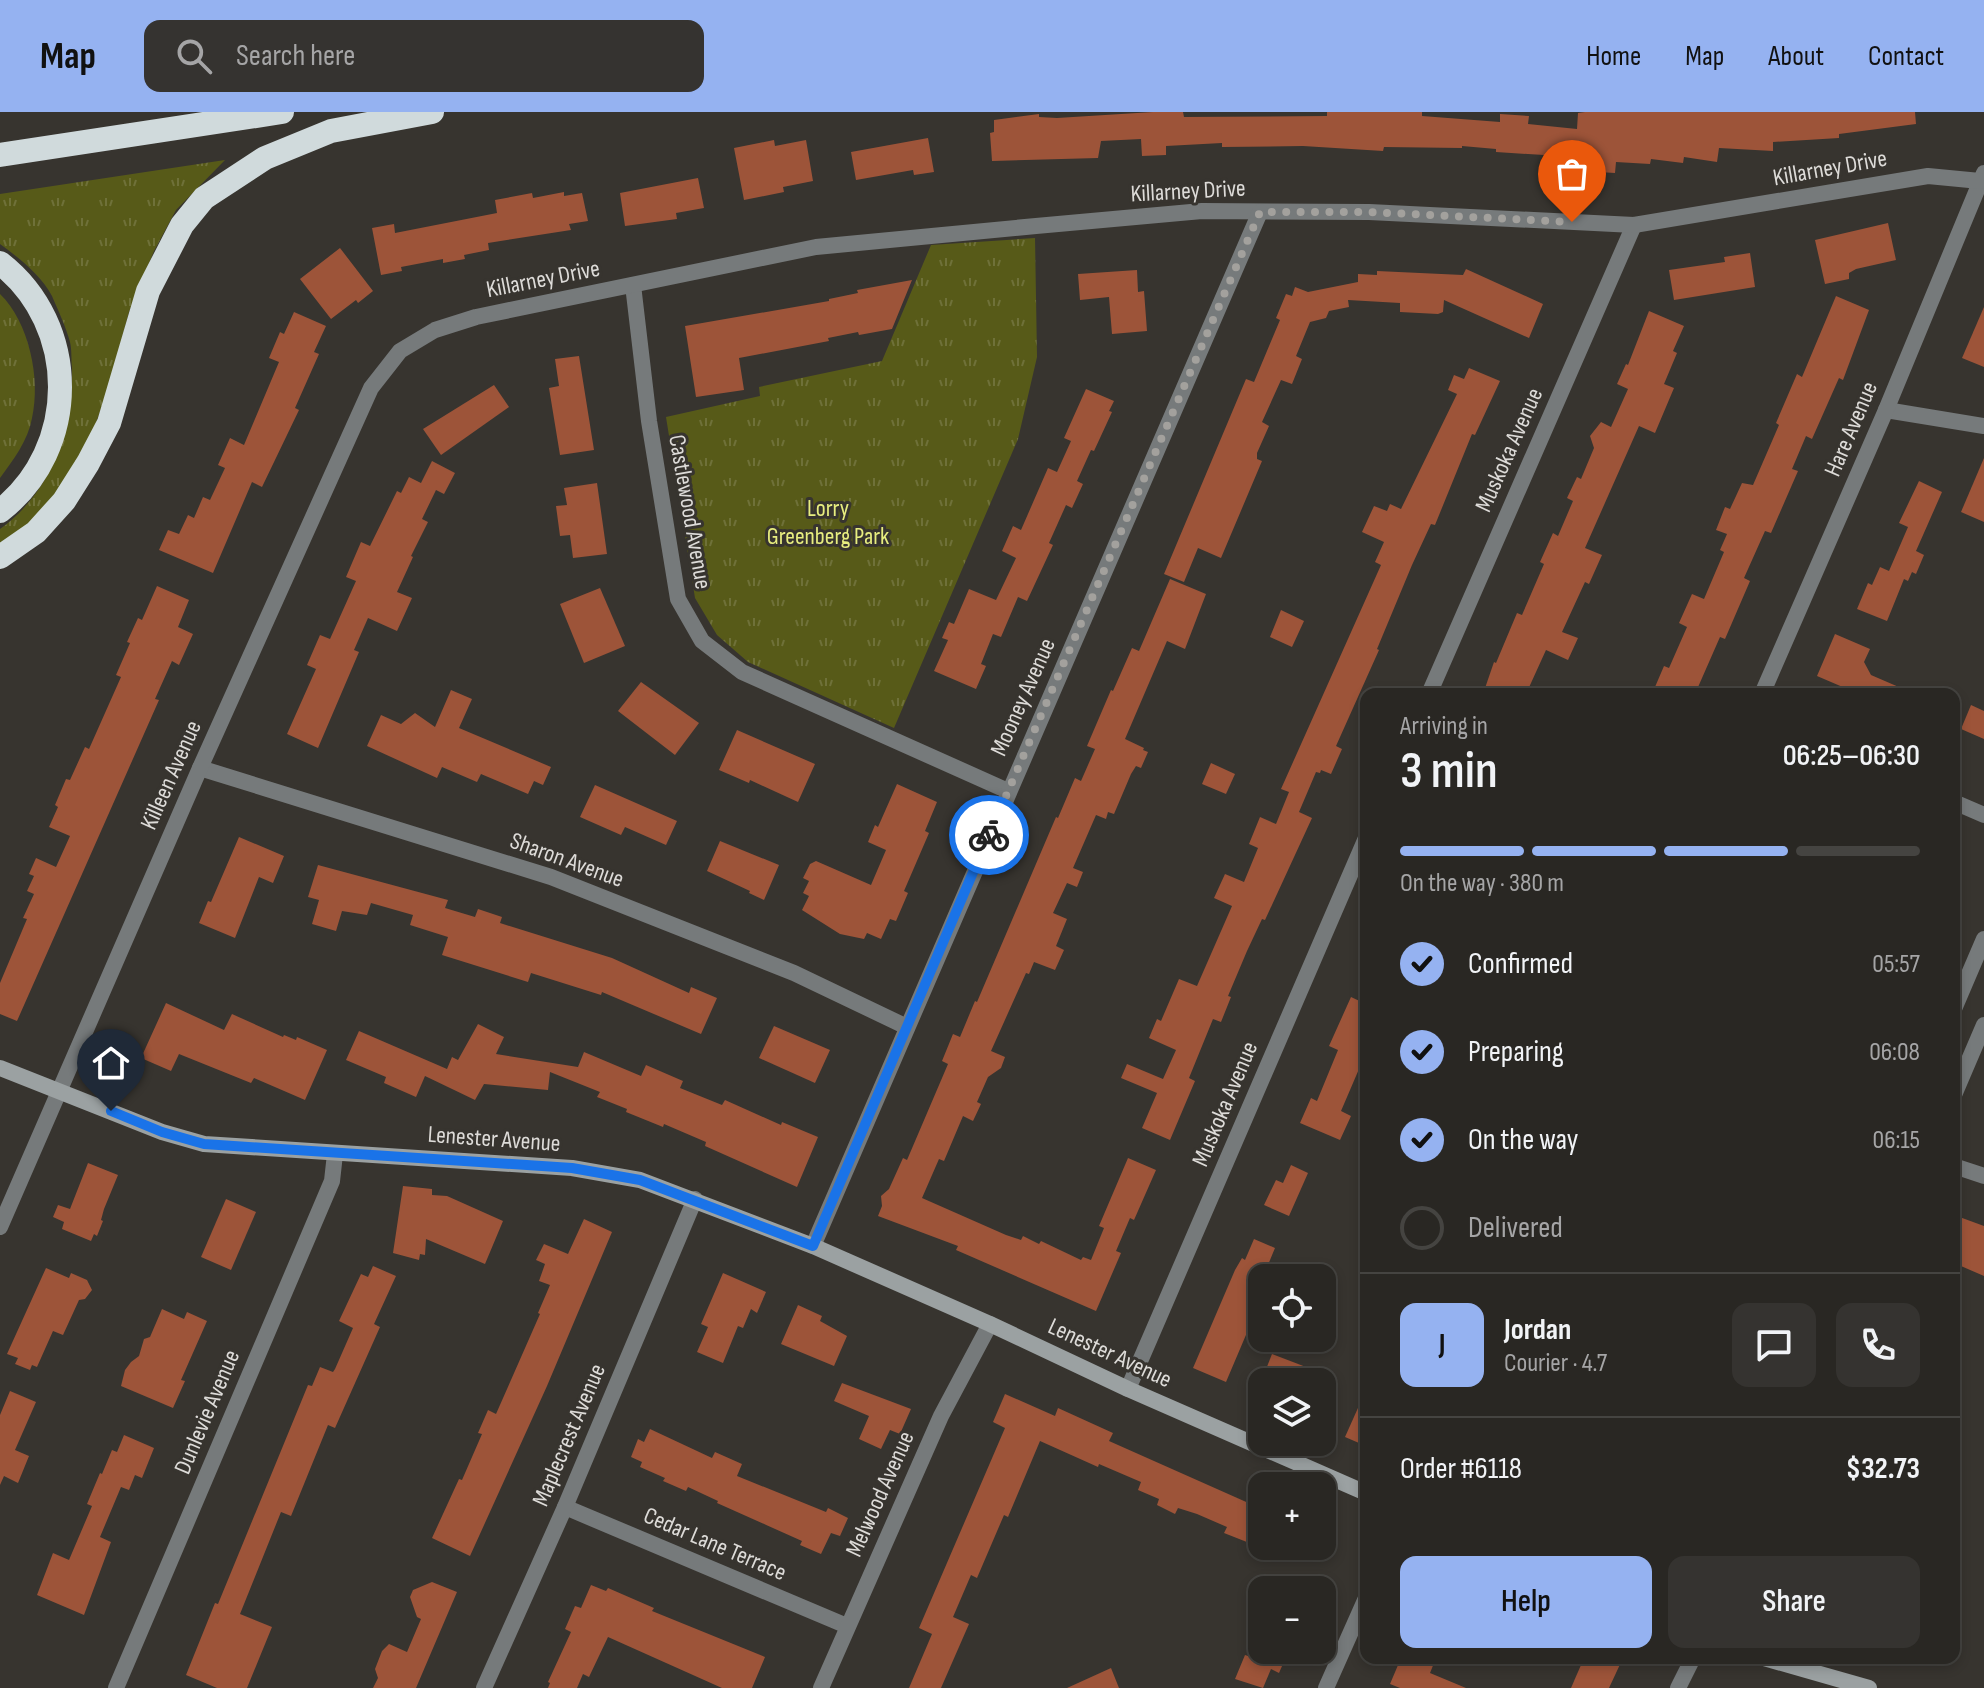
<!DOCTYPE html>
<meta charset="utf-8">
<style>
:root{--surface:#292723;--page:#353330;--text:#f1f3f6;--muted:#a5a5a6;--line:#454441;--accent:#95b2f1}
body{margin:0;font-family:"Sofia Sans Condensed",sans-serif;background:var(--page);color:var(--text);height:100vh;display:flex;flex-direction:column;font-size:30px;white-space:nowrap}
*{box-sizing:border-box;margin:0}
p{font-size:26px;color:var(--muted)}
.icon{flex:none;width:44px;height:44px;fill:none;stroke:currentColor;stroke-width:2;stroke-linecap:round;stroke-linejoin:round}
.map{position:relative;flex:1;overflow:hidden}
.drawer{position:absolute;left:1360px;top:576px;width:600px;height:976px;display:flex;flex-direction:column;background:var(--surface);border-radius:16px;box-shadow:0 4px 12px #0003,0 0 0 2px var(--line)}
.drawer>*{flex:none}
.controls{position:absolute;left:1248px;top:1152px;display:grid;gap:16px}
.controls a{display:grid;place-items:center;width:88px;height:88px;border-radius:16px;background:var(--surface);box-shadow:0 4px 12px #0003,0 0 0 2px var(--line);font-size:40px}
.pin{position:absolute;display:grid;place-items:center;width:68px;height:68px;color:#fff;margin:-82px -34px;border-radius:50% 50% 50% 0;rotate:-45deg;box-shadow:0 0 8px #0007}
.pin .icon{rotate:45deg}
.courier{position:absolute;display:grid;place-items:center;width:80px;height:80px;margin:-40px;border:6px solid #1a73e8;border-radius:50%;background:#fff;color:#222;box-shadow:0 2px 10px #0007}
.overview em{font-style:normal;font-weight:600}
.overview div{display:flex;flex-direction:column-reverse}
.overview{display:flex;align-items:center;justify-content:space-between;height:136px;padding:0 40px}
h1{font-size:52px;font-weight:600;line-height:60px}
.bar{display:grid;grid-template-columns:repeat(4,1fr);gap:12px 8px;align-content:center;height:96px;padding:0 40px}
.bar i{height:10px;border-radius:6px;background:var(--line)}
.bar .selected{background:var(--accent)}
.bar p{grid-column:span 4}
.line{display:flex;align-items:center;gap:20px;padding:0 40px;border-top:2px solid var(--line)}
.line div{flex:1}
.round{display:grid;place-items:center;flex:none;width:84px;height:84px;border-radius:16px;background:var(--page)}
ol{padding:0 40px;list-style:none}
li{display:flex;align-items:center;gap:24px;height:88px}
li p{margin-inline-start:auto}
li .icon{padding:8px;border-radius:50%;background:var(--accent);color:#111;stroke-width:4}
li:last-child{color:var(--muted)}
li i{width:44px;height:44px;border:4px solid var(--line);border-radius:50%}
.button{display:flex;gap:16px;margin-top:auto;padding:16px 40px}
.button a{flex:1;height:92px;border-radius:16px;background:var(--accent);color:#111;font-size:32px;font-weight:600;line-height:92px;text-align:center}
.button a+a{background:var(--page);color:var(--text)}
header{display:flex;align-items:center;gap:48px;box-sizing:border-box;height:112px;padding:0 40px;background:var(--accent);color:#111}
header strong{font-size:38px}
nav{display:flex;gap:44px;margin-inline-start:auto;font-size:28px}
.search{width:560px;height:72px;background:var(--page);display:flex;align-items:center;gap:20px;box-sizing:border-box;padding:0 28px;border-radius:16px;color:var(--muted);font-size:30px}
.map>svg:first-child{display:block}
</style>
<header>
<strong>Map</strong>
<div class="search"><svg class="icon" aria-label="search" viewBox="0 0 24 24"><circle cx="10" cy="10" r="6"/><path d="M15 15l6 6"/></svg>Search here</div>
<nav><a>Home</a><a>Map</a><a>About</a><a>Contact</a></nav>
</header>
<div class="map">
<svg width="1984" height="1576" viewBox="0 0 1984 1576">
<defs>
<pattern id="grass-tufts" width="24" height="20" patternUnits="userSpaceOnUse" patternTransform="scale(2)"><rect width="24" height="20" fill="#575a18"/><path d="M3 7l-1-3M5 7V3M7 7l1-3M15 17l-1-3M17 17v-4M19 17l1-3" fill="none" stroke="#6f7139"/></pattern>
</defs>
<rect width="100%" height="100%" fill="#37342f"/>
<g fill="url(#grass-tufts)">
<path d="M225 48 176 98 154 139 129 200 107 281 87 335 45 399 0 435V417C51 381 74 316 72 255 71 247 72 238 70 230 66 215 58 198 52 184 41 163 19 146 0 132V82Z"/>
<path d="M1035 126 1037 245 1018 327 894 616 748 550 717 523 695 486 666 305 760 284 759 275 882 249 931 133Z"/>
<path d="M0 182C29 210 41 267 32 306 28 329 13 348 0 366Z"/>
</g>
<g fill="#9d5439">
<path d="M1153 0H1183L1184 5 1327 4V0H1422V4L1500 10V2L1529 4 1528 12 1577 17 1578 1 1585 0H1915L1916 12 1839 22V26L1773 30V39L1719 36 1717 50 1684 45 1683 51 1651 47 1650 52 1616 50 1615 61 1598 60V49L1576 48V45L1496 40V37L1462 34V36L1384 35 1383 39 1303 34 1222 35V31L1166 34V43L1142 44 1141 27 1101 29 1098 46 992 49 990 21 994 20V8L1039 2V5L1057 6Z"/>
<path d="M928 26 934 60 914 63 913 58 856 68 851 40Z"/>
<path d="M774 28 775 34 806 28 813 69 783 75 784 80 744 88 734 36Z"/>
<path d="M698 66 704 96 676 101 677 107 625 114 620 81Z"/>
<path d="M564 80V84L582 81 588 109 569 112 571 118 488 131 489 138 464 143 465 147 443 151V147L401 155 402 159 381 163 372 116 394 112 395 121 497 101 495 88 532 81 533 86Z"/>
<path d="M1888 111 1896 148 1856 157 1849 161V167L1825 172 1815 128Z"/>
<path d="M340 136 373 179 358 191 356 188 331 207 300 167Z"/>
<path d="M1750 141 1755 175 1674 188 1669 158 1725 150 1724 145Z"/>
<path d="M1466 157 1543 192 1529 226 1444 188 1443 200 1438 202 1400 200V191L1348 188 1349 195 1329 199 1326 206 1310 210 1296 244 1302 247 1292 272 1281 268 1262 310 1269 314 1257 341V347L1262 349 1221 446 1198 436 1184 470 1164 462 1246 267 1254 270 1280 208 1276 206 1286 182 1292 184 1295 175 1308 180 1358 170V162L1377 163V159L1463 163Z"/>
<path d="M1137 158 1138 180 1144 179 1147 219 1112 222 1109 185 1080 188 1078 162Z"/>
<path d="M912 168 892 217 859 223 858 220 828 226 829 229 739 246 744 278 696 285 685 214 829 189V187L858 181 857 178Z"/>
<path d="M1836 184 1869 198 1843 268 1839 266 1812 327 1806 324 1792 357 1798 359 1771 421 1765 419 1744 466 1750 469 1725 527 1720 525 1695 582H1652L1664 554 1669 556 1687 515 1679 511 1692 482 1704 487 1724 440 1720 438 1727 422 1716 418 1725 395 1730 397 1742 371 1753 373 1779 313 1776 311 1797 262 1802 265Z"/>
<path d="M1984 195V255L1962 246Z"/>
<path d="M1649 199 1684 214 1673 239 1677 241 1664 272 1674 276 1655 321 1639 314 1585 436 1602 443 1589 472 1585 470 1562 520 1578 526 1568 548 1546 538 1526 582H1483L1494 550 1496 551 1517 501 1522 503 1544 452 1540 450 1553 421 1558 424 1573 389 1567 386 1577 365 1581 367 1594 336 1590 324 1601 310 1611 315 1628 277 1617 272 1626 252 1628 253Z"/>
<path d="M294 200 326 214 314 240 319 242 295 296 299 298 262 375 252 370 213 461 159 438 168 418 179 422 188 403 194 406 203 385 210 388 225 356 218 353 230 326 244 333 279 250 269 246 280 220 284 222Z"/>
<path d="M579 244 594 338 560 343 549 276 559 274 555 247Z"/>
<path d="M1469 256 1500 269 1475 323 1472 322 1435 413 1431 412 1412 453 1377 537 1379 538 1336 634 1342 637 1331 662 1321 658 1320 661 1316 660 1299 700 1312 706 1265 808 1262 807 1247 839 1228 884 1231 885 1221 910 1213 907 1189 966 1195 969 1170 1028 1142 1016 1157 981 1121 966 1127 952 1163 967 1176 938 1149 926 1157 907 1161 909 1179 867 1197 874 1232 794 1214 786 1225 762 1244 770 1258 736 1249 732 1260 705 1276 712 1289 680 1281 677 1381 453 1375 450 1384 430 1362 420 1374 394 1387 399 1390 392 1401 397 1457 282 1448 278 1454 263 1464 267Z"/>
<path d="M494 273 509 295 441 343 423 317Z"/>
<path d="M1086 277 1114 289 1109 299 1112 300 1094 339 1091 338 1077 369 1083 372 1072 396 1066 393 1049 431 1053 433 1027 489 1018 485 1001 525 993 522 981 552 986 554 976 577 934 559 948 528 942 526 949 510 954 512 969 477 996 488 1016 446 1002 439 1013 414 1021 418 1048 356 1057 360 1071 329 1064 326Z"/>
<path d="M1984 346V410L1961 400Z"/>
<path d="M432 349 455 361 444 382 436 378 422 407 428 410 411 444 413 445 397 480 412 486 397 519 368 506 354 538 359 540 318 636 287 622 316 557 307 553 320 523 330 527 356 469 346 465 361 430 370 434 397 379 401 381 409 365 421 371Z"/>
<path d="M1919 369 1942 380 1916 439 1924 443 1916 462 1912 460 1908 469 1904 467 1887 509 1857 497 1868 471 1872 473 1880 455 1889 459 1908 415 1899 411Z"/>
<path d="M597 371 607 442 573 446 570 423 560 424 556 394 567 393 564 376Z"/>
<path d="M1170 467 1206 482 1185 537 1167 529 1125 627 1144 636 1143 638 1148 640 1141 656 1136 654 1131 662 1114 702 1108 700 1106 707 1096 703 1073 756 1083 760 1077 775 1067 771 1053 801 1067 807 1056 834 1064 838 1055 858 1034 850 1029 862 1026 861 991 939 1005 945 1001 956 988 965 977 990 981 992 973 1009 963 1004 944 1049 939 1047 922 1086 1006 1123 1021 1128 1023 1124 1039 1132 1041 1129 1081 1148 1083 1145 1091 1148 1104 1116 1099 1114 1128 1046 1156 1058 1134 1108 1130 1106 1116 1139 1121 1141 1096 1199 956 1138 958 1134 878 1104 882 1094 881 1084 889 1077 903 1046 907 1048 948 952 942 949 953 922 960 925 975 889 977 890 1056 705 1058 706 1075 666 1081 669 1095 637 1087 634 1111 578 1113 579 1132 536 1139 539Z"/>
<path d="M157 474 189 488 178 515 193 522 179 553 172 549 155 587 159 588 17 909 0 902V871L27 807 23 806 34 782 27 779 34 764 29 762 36 746 56 755 70 724 49 715 58 695 55 693 66 667 70 668 85 635 89 637 121 565 116 563 130 531 127 530 138 506 142 508Z"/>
<path d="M600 476 625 534 584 551 560 492Z"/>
<path d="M1281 498 1304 509 1292 535 1270 525Z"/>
<path d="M1835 522 1870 537 1864 550 1871 563 1915 582H1859L1817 564Z"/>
<path d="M641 570 699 611 675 643 618 599Z"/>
<path d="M451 578 472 587 459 616 551 655 543 673 534 669 528 682 481 662 477 670 442 655 437 666 367 634 381 603 401 612 415 601 435 615Z"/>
<path d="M1971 593 1984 599V627L1961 617Z"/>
<path d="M737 618 815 652 798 690 750 668 749 671 719 658Z"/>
<path d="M1211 651 1235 662 1226 682 1202 672Z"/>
<path d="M897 672 937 690 925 719 929 721 904 779 908 781 896 809 890 807 881 827 867 821 864 827 840 822 802 798 809 784 803 781 809 769 803 766 810 752 816 749 871 773 886 738 868 730 875 713 878 715Z"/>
<path d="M595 673 677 709 666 733 625 715 621 723 580 705Z"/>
<path d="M239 725 284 744 273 771 259 765 235 826 199 811 208 789 211 790Z"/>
<path d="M720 729 779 753 764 788 749 781 750 779 707 759Z"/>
<path d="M318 753 448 788 445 796 475 805 478 797 502 805 500 811 612 846 689 881 691 875 717 886 701 922 602 880 601 883 531 861 528 870 442 843 448 825 410 813 413 803 371 791 367 803 342 799 336 819 312 812 319 788 308 785Z"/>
<path d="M1351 885 1366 892V952L1362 950 1341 999 1351 1004 1340 1028 1300 1011 1311 986 1317 989 1338 938 1329 934Z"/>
<path d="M166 891 224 918 232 902 283 925 284 923 296 928 297 925 327 938 305 988 254 966 251 971 179 942 171 959 141 946Z"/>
<path d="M478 912 504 925 496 942 578 955 584 940 641 964 646 953 683 969 680 976 722 993 725 988 781 1013 782 1010 818 1025 797 1075 705 1034 706 1030 664 1012 663 1015 626 1000 627 997 597 985 600 980 550 960 548 978 484 972 475 988 425 964 416 985 384 971 386 965 346 948 359 919 447 957 452 945 458 948Z"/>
<path d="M774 914 830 938 815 971 759 946Z"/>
<path d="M88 1051 118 1063 104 1097 101 1108 103 1109 97 1124 94 1122 91 1129 62 1117 64 1110 53 1105 58 1093 70 1097Z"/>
<path d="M1291 1053 1308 1061 1289 1104 1264 1093 1276 1068 1283 1071Z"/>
<path d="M403 1074 432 1077V1083L447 1084 503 1109 485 1152 426 1127 425 1143 420 1142 419 1148 393 1141Z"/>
<path d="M226 1087 256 1100 231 1158 201 1145Z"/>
<path d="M1954 1103 1984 1114V1164L1954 1151Z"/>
<path d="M584 1107 612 1120 547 1274 470 1444 432 1426 459 1367 462 1368 482 1322 478 1321 488 1298 496 1302 540 1202 538 1201 550 1173 539 1169 545 1152 536 1148 544 1132 568 1142Z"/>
<path d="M1254 1127 1275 1136 1248 1201 1254 1204 1226 1270 1193 1256 1235 1158 1242 1146 1245 1148Z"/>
<path d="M373 1154 396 1164 374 1212 380 1215 335 1316 328 1313 291 1404 281 1400 240 1502 272 1515 247 1576H217L186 1563 215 1491 218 1492 308 1273 312 1274 320 1255 333 1260 335 1257 353 1216 339 1209 361 1162 368 1165Z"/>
<path d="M46 1156 69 1166 71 1161 87 1168 92 1178 85 1187 79 1188 63 1223 53 1219 37 1255 32 1253 30 1258 15 1252 18 1246 7 1242Z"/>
<path d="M723 1161 766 1180 757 1201 751 1197 743 1216 738 1214 723 1251 697 1240 708 1215 701 1212Z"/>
<path d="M798 1193 822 1204 820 1209 847 1224 834 1254 781 1232Z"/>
<path d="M162 1197 184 1207 187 1200 207 1209 181 1268 185 1269 173 1296 121 1274 125 1258 131 1250 139 1244 144 1227 150 1225Z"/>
<path d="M1272 1242 1306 1255 1336 1270H1261Z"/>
<path d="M842 1271 911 1297 900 1322 890 1318 881 1337 859 1327 869 1304 834 1289Z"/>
<path d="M1366 1278V1334L1345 1325Z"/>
<path d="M10 1279 36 1290 15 1338 29 1344 18 1371 4 1364 0 1373V1303Z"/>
<path d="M1005 1282 1055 1304 1058 1296 1113 1321 1109 1329 1262 1397V1436L1224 1421 1227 1415 1197 1402 1178 1396 1175 1402 1157 1393 1159 1387 1138 1378 1141 1370 1099 1352 1098 1355 1040 1329 1008 1405 1004 1403 977 1466 971 1463 953 1505 969 1512 941 1576H909L932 1522 919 1516 1005 1316 993 1310Z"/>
<path d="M650 1317 712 1346 715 1340 742 1352 737 1364 826 1400 828 1396 848 1406 840 1424 831 1421 821 1442 800 1433 802 1429 717 1391 718 1389 688 1375 686 1379 663 1369 665 1366 640 1355 642 1350 631 1345 638 1327 644 1330Z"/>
<path d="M124 1323 154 1336 142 1366 135 1363 129 1378 121 1375 100 1425 111 1430 84 1503 37 1483 53 1441 69 1448 92 1394 87 1392 100 1361 102 1362 112 1338 117 1340Z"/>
<path d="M432 1470 457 1480 416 1576H373L378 1566 375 1557 382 1539 389 1532 407 1540 421 1507 417 1505 410 1485 413 1478Z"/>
<path d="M591 1473 606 1479 608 1476 654 1496 652 1499 765 1545 752 1576H722L608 1525 589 1565 583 1562 577 1576H548L550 1571 548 1570 571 1520 565 1517 575 1494 581 1496Z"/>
<path d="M1254 1538H1289L1279 1561 1271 1557 1263 1576 1235 1567 1245 1543 1251 1545Z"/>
<path d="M1401 1546H1436L1430 1561 1466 1576H1400L1390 1572Z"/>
<path d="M1584 1546H1623L1609 1576H1571Z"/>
<path d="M1111 1556 1119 1576H1067Z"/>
</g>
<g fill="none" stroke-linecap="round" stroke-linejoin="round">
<g stroke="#767a7b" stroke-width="16">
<path d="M633 173 649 309 678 487 702 529 742 560 1008 679"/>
<path d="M1886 298 1984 314"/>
<path d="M1429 582 1634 113"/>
<path d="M1762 582 1886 298 1984 61"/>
<path d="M200 656 551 765 794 861 907 915"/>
<path d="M1954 690 1984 703"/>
<path d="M1954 897 1984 827"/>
<path d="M1954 983 1984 913"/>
<path d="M1954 1054 1984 1064"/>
<path d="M0 1115 200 656 371 276 400 239 435 218 476 205 816 135 1036 114 1202 99 1369 100 1634 113 1928 64 1980 69"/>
<path d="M813 1134 1260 100"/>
<path d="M1128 1277 1366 726"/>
<path d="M565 1395 847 1514"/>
<path d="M116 1576 332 1069 335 1042"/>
<path d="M484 1576 565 1395 695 1087"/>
<path d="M821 1576 941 1304 990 1212"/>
<path d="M1326 1576 1366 1486"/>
<path d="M1678 1576 1693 1546"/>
</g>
<g stroke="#9ba1a2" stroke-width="16">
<path d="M0 956 162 1020 204 1032 572 1056 640 1068 813 1134 990 1212 1128 1277 1366 1381"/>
<path d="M1764 1546 1869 1576"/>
</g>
<g stroke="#d0dadc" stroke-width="24">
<path d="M0 43 282 0"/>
<path d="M0 151C80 213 80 337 0 399"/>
<path d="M0 445 36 420 64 389 88 351 109 311 148 179 182 113 204 86 265 46 331 19 432 0"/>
</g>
</g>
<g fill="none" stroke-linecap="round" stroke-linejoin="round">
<path stroke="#a3a19d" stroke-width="8" stroke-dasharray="0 14.4" d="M989 723 1260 100H1369L1572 110"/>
<path stroke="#1a73e8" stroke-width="10" d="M111 999 162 1020 204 1032 572 1056 640 1068 813 1134 989 723"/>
</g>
<g text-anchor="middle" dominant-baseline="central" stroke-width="6" stroke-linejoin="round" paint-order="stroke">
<g font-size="24" fill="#dddbd8" stroke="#37342f">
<text transform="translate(1830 56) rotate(-10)">Killarney Drive</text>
<text transform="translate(1188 79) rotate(-3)">Killarney Drive</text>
<text transform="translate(543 167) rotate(-11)">Killarney Drive</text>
<text transform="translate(1851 317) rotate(-67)">Hare Avenue</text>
<text transform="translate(1509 338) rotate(-66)">Muskoka Avenue</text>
<text transform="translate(690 400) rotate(80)">Castlewood Avenue</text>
<text transform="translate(1023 585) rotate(-66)">Mooney Avenue</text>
<text transform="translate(171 663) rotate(-66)">Killeen Avenue</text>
<text transform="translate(567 748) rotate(20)">Sharon Avenue</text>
<text transform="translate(1225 992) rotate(-67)">Muskoka Avenue</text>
<text transform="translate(494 1027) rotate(4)">Lenester Avenue</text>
<text transform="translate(1110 1241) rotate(25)">Lenester Avenue</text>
<text transform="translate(207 1300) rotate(-67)">Dunlevie Avenue</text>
<text transform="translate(569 1323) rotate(-67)">Maplecrest Avenue</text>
<text transform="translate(880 1382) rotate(-66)">Melwood Avenue</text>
<text transform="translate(715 1432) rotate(23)">Cedar Lane Terrace</text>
</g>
<g font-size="24" fill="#e7ed7f" stroke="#37342f">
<text x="828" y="396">Lorry<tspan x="828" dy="28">Greenberg Park</tspan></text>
</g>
</g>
</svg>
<div class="controls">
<a><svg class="icon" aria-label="locate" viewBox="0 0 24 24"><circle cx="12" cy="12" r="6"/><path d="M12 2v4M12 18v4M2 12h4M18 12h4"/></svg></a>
<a><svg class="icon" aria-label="layers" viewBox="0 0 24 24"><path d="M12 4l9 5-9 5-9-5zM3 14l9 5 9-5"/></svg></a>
<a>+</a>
<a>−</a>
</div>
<div class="pin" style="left:1572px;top:110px;background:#ea580c"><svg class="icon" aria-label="bag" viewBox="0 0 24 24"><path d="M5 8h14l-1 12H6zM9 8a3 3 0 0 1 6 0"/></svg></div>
<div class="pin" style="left:111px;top:999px;background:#1f2937"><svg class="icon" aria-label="home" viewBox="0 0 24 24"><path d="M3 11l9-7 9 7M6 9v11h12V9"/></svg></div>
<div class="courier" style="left:989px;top:723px"><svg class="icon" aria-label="bike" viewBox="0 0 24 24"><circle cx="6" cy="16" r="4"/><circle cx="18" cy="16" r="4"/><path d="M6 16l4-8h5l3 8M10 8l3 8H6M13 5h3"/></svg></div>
<section class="drawer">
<div class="overview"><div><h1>3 min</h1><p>Arriving in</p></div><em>06:25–06:30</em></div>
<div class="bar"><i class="selected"></i><i class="selected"></i><i class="selected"></i><i></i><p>On the way · 380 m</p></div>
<ol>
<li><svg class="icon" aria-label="check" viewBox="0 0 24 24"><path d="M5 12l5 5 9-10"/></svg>Confirmed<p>05:57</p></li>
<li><svg class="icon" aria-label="check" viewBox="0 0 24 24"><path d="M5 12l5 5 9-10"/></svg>Preparing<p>06:08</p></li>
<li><svg class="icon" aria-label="check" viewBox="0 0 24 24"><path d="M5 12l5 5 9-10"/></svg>On the way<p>06:15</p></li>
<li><i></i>Delivered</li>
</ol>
<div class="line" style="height:144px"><b class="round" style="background:var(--accent);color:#111">J</b><div><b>Jordan</b><p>Courier · 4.7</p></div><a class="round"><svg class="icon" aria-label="chat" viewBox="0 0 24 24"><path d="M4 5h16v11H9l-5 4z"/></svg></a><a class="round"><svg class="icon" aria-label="phone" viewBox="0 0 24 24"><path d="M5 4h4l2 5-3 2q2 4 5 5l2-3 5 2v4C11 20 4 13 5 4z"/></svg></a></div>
<div class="line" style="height:104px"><div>Order #6118</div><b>$32.73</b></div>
<div class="button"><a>Help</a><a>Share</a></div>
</section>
</div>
